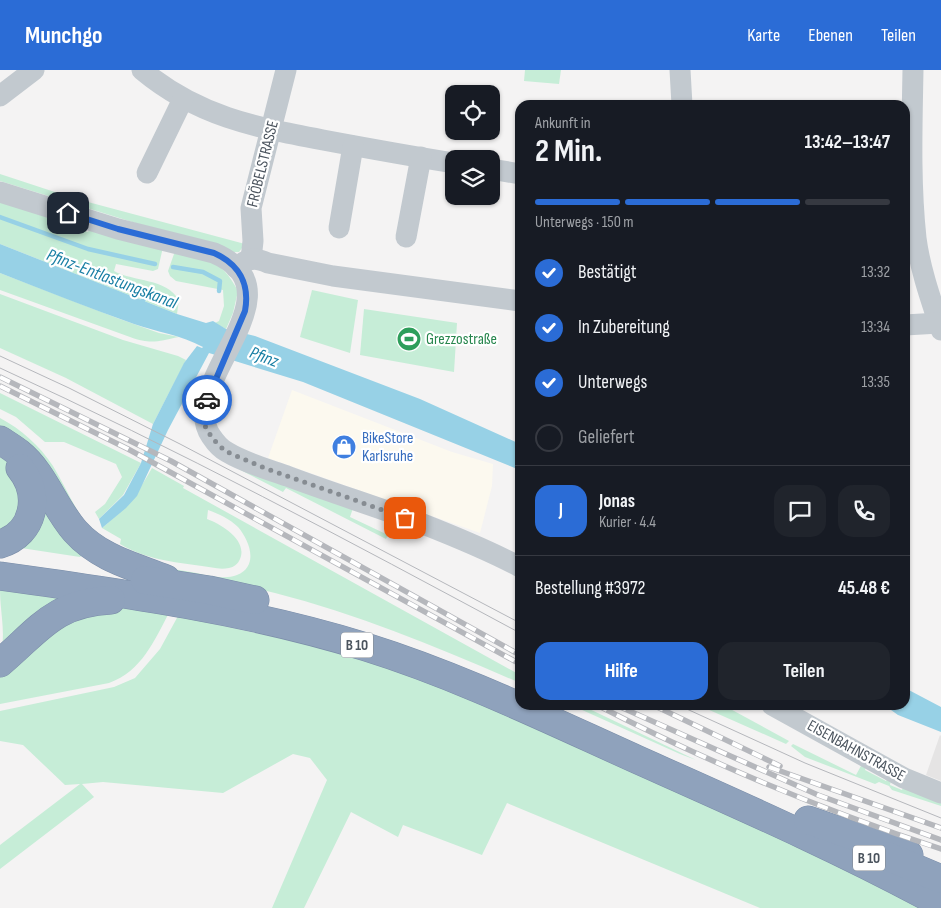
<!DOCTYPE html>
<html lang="de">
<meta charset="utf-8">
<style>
:root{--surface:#171b24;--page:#20242c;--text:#f1f3f6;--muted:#9ea1a6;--line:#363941;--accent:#2b6cd6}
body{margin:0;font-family:"Sofia Sans Condensed",sans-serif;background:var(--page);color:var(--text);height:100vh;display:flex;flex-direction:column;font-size:19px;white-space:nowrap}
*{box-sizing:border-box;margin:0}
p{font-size:16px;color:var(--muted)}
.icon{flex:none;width:28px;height:28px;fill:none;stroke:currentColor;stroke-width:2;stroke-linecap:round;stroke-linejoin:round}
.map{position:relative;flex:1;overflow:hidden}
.side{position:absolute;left:515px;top:30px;width:395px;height:610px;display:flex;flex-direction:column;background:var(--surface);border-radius:15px;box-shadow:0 1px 4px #0004}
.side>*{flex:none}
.buttons{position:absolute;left:445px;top:15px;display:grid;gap:10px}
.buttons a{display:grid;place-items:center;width:55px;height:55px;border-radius:10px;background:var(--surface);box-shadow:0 1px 4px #0004;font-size:25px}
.pin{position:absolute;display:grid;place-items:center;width:42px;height:42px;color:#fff;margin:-21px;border-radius:10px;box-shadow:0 2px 8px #0006}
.courier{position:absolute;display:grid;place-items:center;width:50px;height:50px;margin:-25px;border:4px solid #2b6cd6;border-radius:50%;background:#fff;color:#222;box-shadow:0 1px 6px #0007}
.headline em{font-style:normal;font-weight:700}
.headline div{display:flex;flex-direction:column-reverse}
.headline{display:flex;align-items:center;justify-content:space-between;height:85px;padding:0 20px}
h1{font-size:32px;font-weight:700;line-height:38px}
.bar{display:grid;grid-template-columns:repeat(4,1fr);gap:8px 5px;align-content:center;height:60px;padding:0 20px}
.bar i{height:6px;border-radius:4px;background:var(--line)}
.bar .current{background:var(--accent)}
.bar p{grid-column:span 4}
.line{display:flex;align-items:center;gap:12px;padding:0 20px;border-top:1px solid var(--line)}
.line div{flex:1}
.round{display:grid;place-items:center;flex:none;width:52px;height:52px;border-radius:15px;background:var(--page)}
ol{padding:0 20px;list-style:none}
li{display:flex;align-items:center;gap:15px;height:55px}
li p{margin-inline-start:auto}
li .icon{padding:5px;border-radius:50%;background:var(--accent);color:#fff;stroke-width:4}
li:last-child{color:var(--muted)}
li i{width:28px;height:28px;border:2px solid var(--line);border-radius:50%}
.action{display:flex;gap:10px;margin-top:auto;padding:10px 20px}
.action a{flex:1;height:58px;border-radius:15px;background:var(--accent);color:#fff;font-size:20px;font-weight:700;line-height:58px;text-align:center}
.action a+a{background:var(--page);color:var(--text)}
header{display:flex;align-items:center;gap:30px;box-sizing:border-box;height:70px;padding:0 25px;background:var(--accent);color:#fff}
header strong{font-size:24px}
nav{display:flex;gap:28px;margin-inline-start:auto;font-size:18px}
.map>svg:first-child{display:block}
</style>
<header>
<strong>Munchgo</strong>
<nav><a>Karte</a><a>Ebenen</a><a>Teilen</a></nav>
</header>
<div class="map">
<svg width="941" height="838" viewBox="0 0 941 838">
<rect width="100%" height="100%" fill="#f4f3f3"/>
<path fill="#fcf9ef" d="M292 320 452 382 493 394 492 416 480 463 268 388Z"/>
<path fill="#e5e4e4" d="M940 665 941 666V711L926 705Z"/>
<g fill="#c6edd7">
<path d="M525 0H561L559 14 524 11Z"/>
<path d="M0 104 73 128 245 174 239 182H229L0 111Z"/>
<path d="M0 129 45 144 49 149 88 162 90 158 163 177 158 199 153 201 116 194 114 201C134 212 166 208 179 230L177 244 0 174Z"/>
<path d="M177 182C210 191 221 189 238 221L233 243 226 259 215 253 219 251 224 236 223 220 176 211 170 206 168 201 174 184Z"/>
<path d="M0 203 117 248 159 263 179 267C158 271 152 275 130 267L0 220Z"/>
<path d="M312 220 358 230 350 283 300 267Z"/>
<path d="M0 224 123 270 178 286 186 290 153 354 66 308 0 278Z"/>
<path d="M364 239 457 253 454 302 360 285Z"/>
<path d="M0 323 141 393 123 425 99 449 95 442 105 434 122 407 116 394 64 372H45L16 347 0 339Z"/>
<path d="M0 348C21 359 40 376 53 396 67 419 76 444 95 464 117 489 153 496 185 501 200 503 222 511 237 505 259 496 250 471 238 457 230 449 219 444 208 440L207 449C221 454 248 470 240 489 238 494 234 497 229 498 219 500 211 497 202 496 173 492 145 489 120 474L121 469 102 458C126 438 137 425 152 398L184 416 183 418 520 605V613C440 578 360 545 275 523 247 516 218 510 190 505 167 501 141 499 120 487 67 459 54 392 0 365Z"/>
<path d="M0 387 8 392 26 435 0 468Z"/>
<path d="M225 392 353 438 350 447 388 465 386 469 286 418 283 422Z"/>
<path d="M44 437 82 485 80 487 21 478Z"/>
<path d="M0 520 62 529 2 579C5 559 0 540 0 520Z"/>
<path d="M103 535 170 541C154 571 142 601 109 613L0 634V600L38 565Z"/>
<path d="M178 546 375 589 592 681 936 838H760L507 733 482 785 403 755 398 767 351 742 304 838H272L327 710 310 688 293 684 223 723 103 712 82 714 94 727 0 799V775L80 714 65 715 23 675 0 671V641L114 617 135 608 160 579Z"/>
<path d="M571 635H581L696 690 680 684Z"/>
<path d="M698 635H723L789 671 786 674Z"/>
<path d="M793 674 856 705 862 694 866 697 865 700 886 711 888 708 891 710 890 715 902 720 904 715 941 733V736L892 720 889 716 879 712 875 714 805 687 791 676Z"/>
</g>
<g fill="#97d1e6">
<path d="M0 174 177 244 206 253 213 251 226 259 255 266 420 329 520 374V400L303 312 209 283 168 360 137 426 126 438 102 458 99 449 124 425 141 393 153 354 184 293 197 276 202 278 203 277C181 265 157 262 134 254 89 238 44 220 0 203Z"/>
<path d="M905 618 941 637V662L898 645 884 635H905Z"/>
</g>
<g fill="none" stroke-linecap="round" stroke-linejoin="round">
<g stroke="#97d1e6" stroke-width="4.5">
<path d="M0 147 88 179 155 194"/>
<path d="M173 197 203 202 220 211 219 221"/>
<path d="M140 234 147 225"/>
</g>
<defs>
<g id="highway">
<path d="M0 370C6 374 13 378 19 383 44 403 54 437 75 461 99 488 133 496 166 509"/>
<path d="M0 474C34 464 42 425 20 398"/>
<path d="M0 506C123 523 247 540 366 577 459 606 547 649 636 689 739 735 842 780 941 834"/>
<path d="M145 510 209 520 255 530"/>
<path d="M0 593C40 559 54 533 111 530"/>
<path d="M808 750 909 785"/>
<path d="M887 786 941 809"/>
</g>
</defs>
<use href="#highway" stroke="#7a8da8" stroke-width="29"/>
<g stroke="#c2c9cf" stroke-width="21">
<path d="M142 0C197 46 254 57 323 70 366 78 410 86 454 93"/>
<path d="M680 0 682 35"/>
<path d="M913 0C912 56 910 112 916 168 920 199 931 230 941 260"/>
<path d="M0 26 34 0"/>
<path d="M491 99 520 104"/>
<path d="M147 103 183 29"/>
<path d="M0 122 118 159 214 183C306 222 175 313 211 366 215 372 221 379 227 382 245 393 267 399 287 406 332 423 378 437 423 454 456 467 488 480 520 497"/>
<path d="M339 158 353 76"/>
<path d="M406 167 421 87"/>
<path d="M251 189 253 171 251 138 286 0"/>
<path d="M236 198C247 188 255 187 268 193L333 206 520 231"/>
<path d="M905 255 939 253"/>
<path d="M772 635 904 708 941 723"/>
</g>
<use href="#highway" stroke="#8fa2bc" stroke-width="28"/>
<g stroke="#b5b7bc" stroke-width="1">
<path d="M0 286 69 318 180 374 520 553"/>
<path d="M0 298C177 379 349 471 520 563"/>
<path d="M678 635 805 693 941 748"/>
</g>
<defs>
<g id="rail">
<path d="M0 307 171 391 520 585"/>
<path d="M0 316 128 379 520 594"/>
<path d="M597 635C707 692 823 740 941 779"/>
<path d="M616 635 818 725 941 770"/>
<path d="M653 635 780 696"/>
<path d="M769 697 941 758"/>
</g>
</defs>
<use href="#rail" stroke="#b5b7bc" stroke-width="5.5"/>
<use href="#rail" stroke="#fff" stroke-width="4" stroke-dasharray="11" stroke-linecap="butt"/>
</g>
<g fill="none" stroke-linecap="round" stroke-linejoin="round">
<path stroke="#868c92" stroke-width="5" stroke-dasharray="0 9" d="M207 330 205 356 212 368 225 381 262 397 405 448"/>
<path stroke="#2b6cd6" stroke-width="6" d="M68 143 118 159 214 183C239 194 250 214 245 241L207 330"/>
</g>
<defs>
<symbol id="stadium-disc" viewBox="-11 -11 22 22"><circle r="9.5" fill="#2e9e5b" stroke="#fff"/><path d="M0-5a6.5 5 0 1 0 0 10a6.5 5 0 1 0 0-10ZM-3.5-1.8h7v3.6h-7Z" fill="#fff"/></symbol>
<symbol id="shop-disc" viewBox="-11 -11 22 22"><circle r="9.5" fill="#3f7fe0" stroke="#fff"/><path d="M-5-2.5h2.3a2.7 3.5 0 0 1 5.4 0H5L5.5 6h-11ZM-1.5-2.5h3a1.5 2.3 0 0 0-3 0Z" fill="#fff"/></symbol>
</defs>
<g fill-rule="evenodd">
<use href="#stadium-disc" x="395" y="255" width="28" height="28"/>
<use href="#shop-disc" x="330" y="363" width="28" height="28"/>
</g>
<g text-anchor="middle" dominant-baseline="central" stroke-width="4.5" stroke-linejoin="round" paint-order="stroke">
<g fill="#fff" stroke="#81878e" stroke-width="1">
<rect x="341" y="562.5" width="32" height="25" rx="4"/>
<rect x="853" y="775.5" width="32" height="25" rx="4"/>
</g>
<g font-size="15" font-weight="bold" fill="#4b545e">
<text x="357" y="575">B 10</text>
<text x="869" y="788">B 10</text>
</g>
<g font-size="16" fill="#4b545e" stroke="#fff">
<text transform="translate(263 94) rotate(-76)">FRÖBELSTRASSE</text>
<text transform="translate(856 681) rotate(29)">EISENBAHNSTRASSE</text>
</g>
<g font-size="16" fill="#27864d" stroke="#fff" text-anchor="start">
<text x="426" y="269">Grezzostraße</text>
</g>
<g font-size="16" fill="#366cbe" stroke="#fff" text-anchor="start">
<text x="362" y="368">BikeStore<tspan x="362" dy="18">Karlsruhe</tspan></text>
</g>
<g font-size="18" font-style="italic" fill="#197fa4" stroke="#fff">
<text transform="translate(112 209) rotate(21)">Pfinz-Entlastungskanal</text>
<text transform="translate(264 287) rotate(21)">Pfinz</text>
</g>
</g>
</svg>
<div class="buttons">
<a><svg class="icon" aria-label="locate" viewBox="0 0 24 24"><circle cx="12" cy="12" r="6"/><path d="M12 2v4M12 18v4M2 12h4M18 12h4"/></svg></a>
<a><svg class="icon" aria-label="layers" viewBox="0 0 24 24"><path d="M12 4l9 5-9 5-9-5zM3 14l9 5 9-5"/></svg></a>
</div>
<div class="pin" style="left:405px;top:448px;background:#ea580c"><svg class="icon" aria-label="bag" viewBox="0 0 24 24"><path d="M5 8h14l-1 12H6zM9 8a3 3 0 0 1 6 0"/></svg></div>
<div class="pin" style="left:68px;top:143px;background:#1f2937"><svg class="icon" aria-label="home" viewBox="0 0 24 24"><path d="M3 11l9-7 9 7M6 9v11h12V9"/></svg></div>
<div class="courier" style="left:207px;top:330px"><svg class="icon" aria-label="car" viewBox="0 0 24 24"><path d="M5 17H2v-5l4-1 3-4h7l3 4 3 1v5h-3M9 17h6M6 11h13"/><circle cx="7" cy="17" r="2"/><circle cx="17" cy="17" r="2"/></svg></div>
<section class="side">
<div class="headline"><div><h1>2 Min.</h1><p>Ankunft in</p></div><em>13:42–13:47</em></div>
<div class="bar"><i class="current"></i><i class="current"></i><i class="current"></i><i></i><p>Unterwegs · 150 m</p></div>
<ol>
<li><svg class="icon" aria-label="check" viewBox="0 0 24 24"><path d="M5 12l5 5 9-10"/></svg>Bestätigt<p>13:32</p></li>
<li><svg class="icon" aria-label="check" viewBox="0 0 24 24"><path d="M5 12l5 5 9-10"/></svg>In Zubereitung<p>13:34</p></li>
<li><svg class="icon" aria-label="check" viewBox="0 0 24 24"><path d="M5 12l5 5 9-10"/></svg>Unterwegs<p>13:35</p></li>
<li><i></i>Geliefert</li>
</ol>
<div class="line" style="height:90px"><b class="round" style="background:var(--accent);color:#fff">J</b><div><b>Jonas</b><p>Kurier · 4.4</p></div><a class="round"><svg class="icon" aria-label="chat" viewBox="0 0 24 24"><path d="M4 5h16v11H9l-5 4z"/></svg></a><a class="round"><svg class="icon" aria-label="phone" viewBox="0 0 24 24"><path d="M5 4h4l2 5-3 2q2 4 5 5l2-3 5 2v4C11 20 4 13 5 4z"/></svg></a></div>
<div class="line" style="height:65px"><div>Bestellung #3972</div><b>45.48 €</b></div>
<div class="action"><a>Hilfe</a><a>Teilen</a></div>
</section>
</div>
